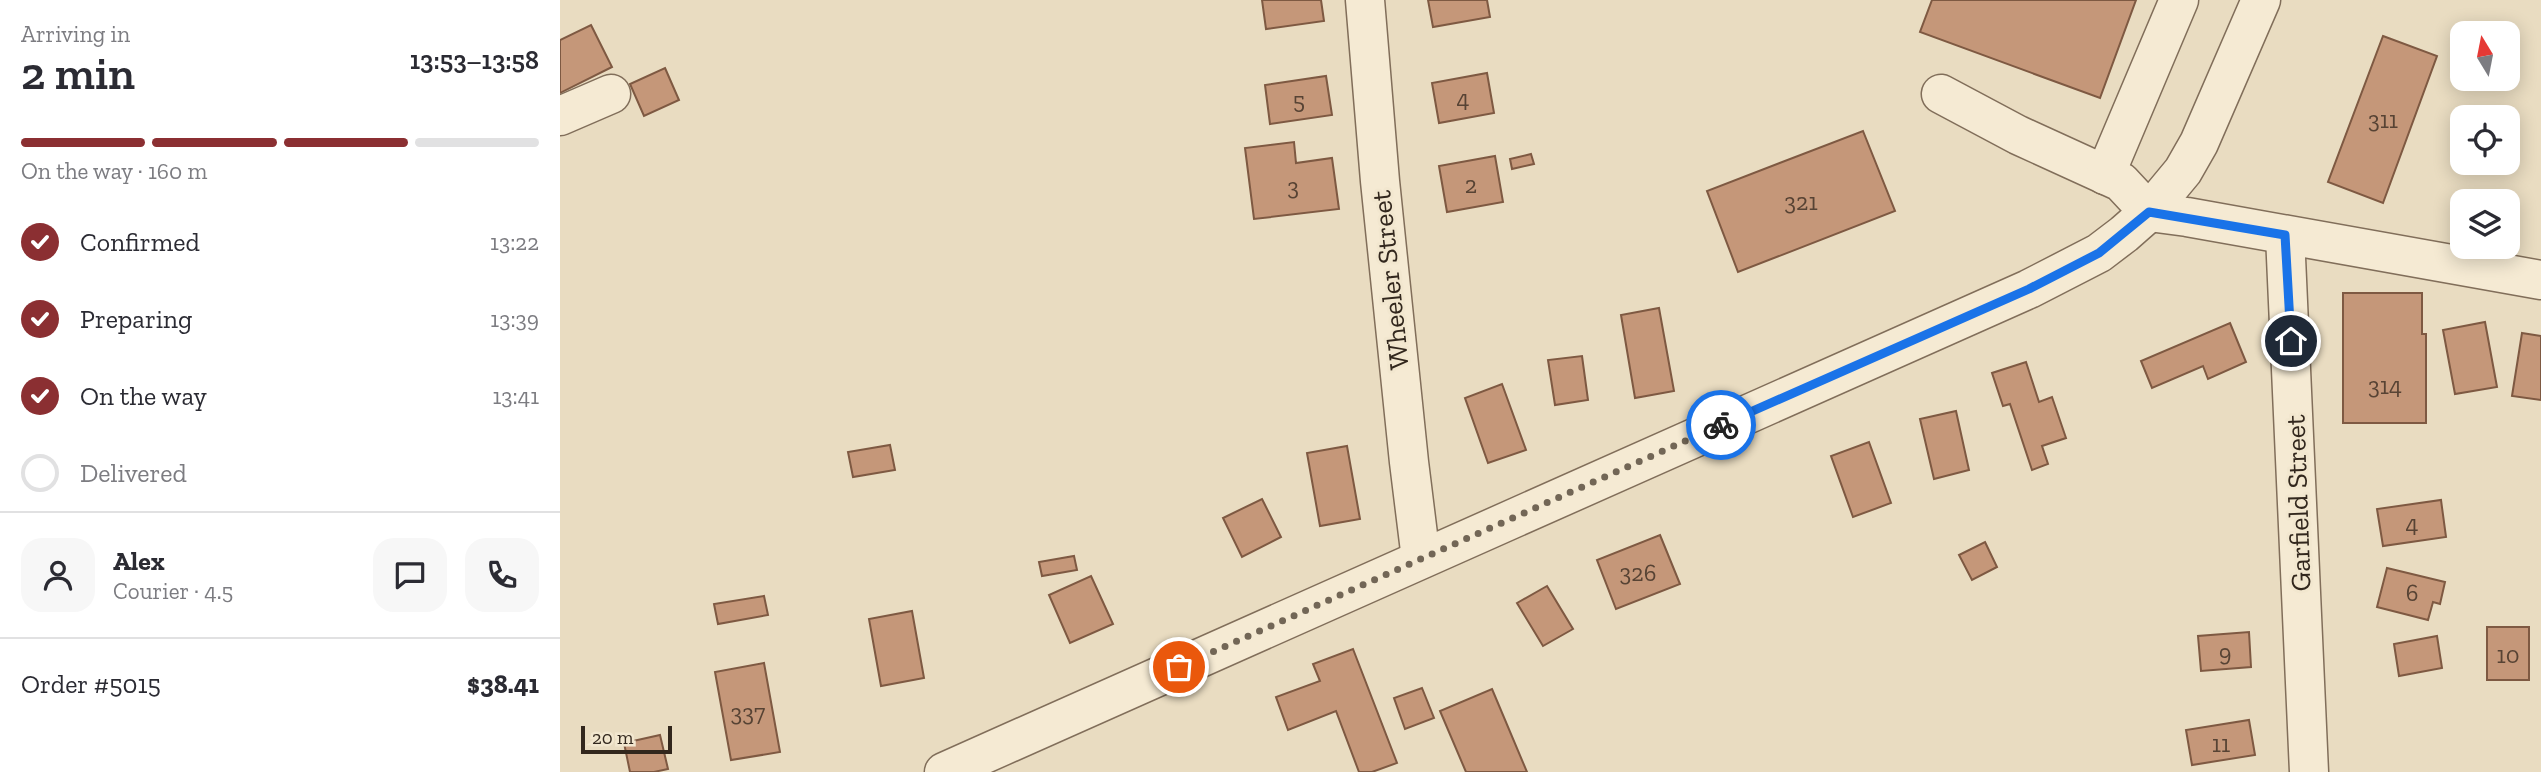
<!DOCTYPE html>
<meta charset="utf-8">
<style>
:root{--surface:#fff;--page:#f7f7f7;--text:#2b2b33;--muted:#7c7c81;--line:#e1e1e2;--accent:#8b2f32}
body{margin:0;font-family:"Zilla Slab",serif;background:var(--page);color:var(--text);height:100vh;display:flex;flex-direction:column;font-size:26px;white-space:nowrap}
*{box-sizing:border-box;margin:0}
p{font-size:23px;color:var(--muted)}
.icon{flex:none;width:38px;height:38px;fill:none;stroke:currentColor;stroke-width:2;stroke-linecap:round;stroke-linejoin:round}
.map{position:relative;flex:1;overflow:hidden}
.sheet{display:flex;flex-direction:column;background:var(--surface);width:560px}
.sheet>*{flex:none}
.needle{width:46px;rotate:350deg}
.controls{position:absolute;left:1890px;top:21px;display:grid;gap:14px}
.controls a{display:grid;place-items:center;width:70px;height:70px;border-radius:14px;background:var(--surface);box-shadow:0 4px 18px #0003;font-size:35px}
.scale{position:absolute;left:21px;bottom:18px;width:91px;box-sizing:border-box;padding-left:7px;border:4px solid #32271d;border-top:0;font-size:19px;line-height:24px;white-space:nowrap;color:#32271d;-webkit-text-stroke:5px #f2e7cf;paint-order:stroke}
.pin{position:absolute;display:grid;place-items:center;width:60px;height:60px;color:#fff;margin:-30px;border:4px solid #fff;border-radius:50%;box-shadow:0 2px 7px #0007}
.courier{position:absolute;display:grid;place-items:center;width:70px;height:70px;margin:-35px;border:5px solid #1a73e8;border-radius:50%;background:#fff;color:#222;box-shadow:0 2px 9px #0007}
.overview em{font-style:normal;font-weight:600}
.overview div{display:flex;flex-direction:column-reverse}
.overview{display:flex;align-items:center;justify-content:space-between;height:119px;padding:0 21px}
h1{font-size:46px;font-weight:600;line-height:52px}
.bar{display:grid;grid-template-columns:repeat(4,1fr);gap:10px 7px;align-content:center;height:84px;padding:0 21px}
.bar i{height:9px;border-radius:5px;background:var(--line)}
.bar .selected{background:var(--accent)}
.bar p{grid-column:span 4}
.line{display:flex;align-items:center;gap:18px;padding:0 21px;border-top:2px solid var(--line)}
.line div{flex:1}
.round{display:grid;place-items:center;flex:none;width:74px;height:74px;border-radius:21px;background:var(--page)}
ol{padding:0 21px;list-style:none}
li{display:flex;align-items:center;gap:21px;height:77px}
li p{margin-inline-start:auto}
li .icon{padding:7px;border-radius:50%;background:var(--accent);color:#fff;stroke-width:4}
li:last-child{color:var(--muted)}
li i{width:38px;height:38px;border:4px solid var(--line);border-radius:50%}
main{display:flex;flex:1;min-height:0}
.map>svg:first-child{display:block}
</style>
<main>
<section class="sheet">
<div class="overview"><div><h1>2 min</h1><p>Arriving in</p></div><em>13:53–13:58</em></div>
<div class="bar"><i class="selected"></i><i class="selected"></i><i class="selected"></i><i></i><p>On the way · 160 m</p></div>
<ol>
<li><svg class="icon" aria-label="check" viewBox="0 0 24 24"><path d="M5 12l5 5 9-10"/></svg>Confirmed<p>13:22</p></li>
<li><svg class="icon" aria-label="check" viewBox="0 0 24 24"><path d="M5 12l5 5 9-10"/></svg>Preparing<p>13:39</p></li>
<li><svg class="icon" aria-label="check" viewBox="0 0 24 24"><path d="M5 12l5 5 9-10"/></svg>On the way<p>13:41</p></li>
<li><i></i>Delivered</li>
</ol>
<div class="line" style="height:126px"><a class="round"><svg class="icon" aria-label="person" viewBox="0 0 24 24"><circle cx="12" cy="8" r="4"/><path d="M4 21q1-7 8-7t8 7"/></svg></a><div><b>Alex</b><p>Courier · 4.5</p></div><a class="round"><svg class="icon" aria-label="chat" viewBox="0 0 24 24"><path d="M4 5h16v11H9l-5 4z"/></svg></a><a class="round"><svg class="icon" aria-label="phone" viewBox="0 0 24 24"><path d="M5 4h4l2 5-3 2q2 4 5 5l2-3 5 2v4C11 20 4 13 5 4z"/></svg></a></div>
<div class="line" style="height:91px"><div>Order #5015</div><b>$38.41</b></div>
</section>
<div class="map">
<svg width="1981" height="772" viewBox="0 0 1981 772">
<rect width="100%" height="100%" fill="#e9dcc1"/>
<g fill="#c59779" stroke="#7e5942" stroke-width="2">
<path d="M702 0H761L764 21 706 29Z"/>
<path d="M868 0H927L930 17 873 27Z"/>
<path d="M1372 0H1576L1540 98 1360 32Z"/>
<path d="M31 25 52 67 0 93V40Z"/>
<path d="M1823 36 1877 56 1823 203 1768 182Z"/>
<path d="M105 68 119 100 84 116 70 84Z"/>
<path d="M927 73 934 113 879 123 872 83Z"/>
<path d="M766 76 772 115 710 124 705 85Z"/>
<path d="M1303 131 1335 211 1178 272 1147 191Z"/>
<path d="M734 142 736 163 772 158 779 209 694 219 685 148Z"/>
<path d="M971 154 974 164 952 169 950 159Z"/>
<path d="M935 156 943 202 887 212 879 166Z"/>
<path d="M1783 293H1862V334H1866V423H1783Z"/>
<path d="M1099 308 1114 391 1075 398 1061 315Z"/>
<path d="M1925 322 1937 387 1895 394 1883 330Z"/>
<path d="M1670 323 1686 362 1648 379 1643 366 1592 388 1581 361Z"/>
<path d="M1962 333 1981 336V400L1952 396Z"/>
<path d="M1022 356 1028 400 995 405 988 360Z"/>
<path d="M1466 362 1479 402 1492 397 1506 438 1482 446 1488 464 1472 470 1450 404 1443 406 1432 373Z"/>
<path d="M942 384 966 450 928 463 905 398Z"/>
<path d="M1396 411 1409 470 1374 479 1360 419Z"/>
<path d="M1309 442 1331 503 1293 517 1271 456Z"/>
<path d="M330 445 335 470 293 477 288 452Z"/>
<path d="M787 446 800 519 760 526 747 453Z"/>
<path d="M702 499 721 537 682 557 663 518Z"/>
<path d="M1881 500 1886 537 1823 546 1817 509Z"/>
<path d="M1100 535 1120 584 1056 609 1037 560Z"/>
<path d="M1425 542 1437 567 1412 580 1399 555Z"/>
<path d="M514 556 517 570 482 576 479 562Z"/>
<path d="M1827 568 1885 582 1880 604 1873 602 1868 620 1817 607Z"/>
<path d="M531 576 553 624 510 643 489 595Z"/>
<path d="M987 586 1013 629 983 646 957 603Z"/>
<path d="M204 596 208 615 158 624 154 604Z"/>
<path d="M352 611 364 678 321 686 309 619Z"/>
<rect x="1927" y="627" width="42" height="53"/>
<path d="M1689 632 1691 667 1641 671 1638 636Z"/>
<path d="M1877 636 1882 668 1839 676 1834 644Z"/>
<path d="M793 649 837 763 812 772H799L776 711 728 730 716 697 760 681 753 664Z"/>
<path d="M204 663 220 752 171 760 155 672Z"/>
<path d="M862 688 874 718 845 729 834 698Z"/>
<path d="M932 689 967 772H906L880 711Z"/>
<path d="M1689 720 1695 755 1632 765 1626 730Z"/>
<path d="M100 735 108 769 94 772H70L64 743Z"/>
</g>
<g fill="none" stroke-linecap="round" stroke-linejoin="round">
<defs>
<g id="minor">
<path d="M805 0 820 181 849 462 861 559"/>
<path d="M1381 94 1458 135 1561 182 1589 212"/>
<path d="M0 116 51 94"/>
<path d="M1545 175 1619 0"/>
<path d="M1589 212 1627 217 1981 280"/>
<path d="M1725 235 1749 772"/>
<path d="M384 772 1469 289 1539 253 1564 234 1589 212 1623 171 1639 143 1701 0"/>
</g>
</defs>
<use href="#minor" stroke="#816e5a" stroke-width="41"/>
<use href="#minor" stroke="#f5ead3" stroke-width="38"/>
</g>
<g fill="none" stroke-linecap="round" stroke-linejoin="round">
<path stroke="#726656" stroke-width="7" stroke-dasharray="0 12.6" d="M619 667 1161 425"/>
<path stroke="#1a73e8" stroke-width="9" d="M1161 425 1469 289 1539 253 1589 212 1725 235 1731 341"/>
</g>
<g text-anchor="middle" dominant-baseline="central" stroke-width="6" stroke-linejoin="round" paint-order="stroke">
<g font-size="24" fill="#574334">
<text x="903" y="98">4</text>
<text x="739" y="100">5</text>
<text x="1823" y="119">311</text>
<text x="911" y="184">2</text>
<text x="733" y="186">3</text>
<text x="1241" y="201">321</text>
<text x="1825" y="385">314</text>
<text x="1852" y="523">4</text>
<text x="1078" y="572">326</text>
<text x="1852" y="592">6</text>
<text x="1665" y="652">9</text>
<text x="1948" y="654">10</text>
<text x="188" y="712">337</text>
<text x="1661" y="743">11</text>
</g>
<g font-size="28" fill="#32271d" stroke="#f2e7cf">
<text transform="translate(830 280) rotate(-96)">Wheeler Street</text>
<text transform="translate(1738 503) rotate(-92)">Garfield Street</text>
</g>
</g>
</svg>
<div class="controls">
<a><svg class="needle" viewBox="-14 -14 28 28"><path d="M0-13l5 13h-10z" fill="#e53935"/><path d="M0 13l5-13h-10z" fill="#7c7c81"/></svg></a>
<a><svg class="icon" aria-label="locate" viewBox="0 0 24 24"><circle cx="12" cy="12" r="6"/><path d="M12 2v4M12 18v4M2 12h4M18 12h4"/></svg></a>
<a><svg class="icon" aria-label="layers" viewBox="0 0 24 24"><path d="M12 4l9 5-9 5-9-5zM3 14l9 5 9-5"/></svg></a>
</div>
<div class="scale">20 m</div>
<div class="pin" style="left:619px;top:667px;background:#ea580c"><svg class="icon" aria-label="bag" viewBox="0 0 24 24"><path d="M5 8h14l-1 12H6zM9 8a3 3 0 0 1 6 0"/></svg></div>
<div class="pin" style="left:1731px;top:341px;background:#1f2937"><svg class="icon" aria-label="home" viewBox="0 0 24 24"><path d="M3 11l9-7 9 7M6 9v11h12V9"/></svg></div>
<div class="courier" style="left:1161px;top:425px"><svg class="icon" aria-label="bike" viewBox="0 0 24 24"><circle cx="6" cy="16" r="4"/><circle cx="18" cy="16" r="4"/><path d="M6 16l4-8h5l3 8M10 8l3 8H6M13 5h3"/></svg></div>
</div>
</main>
